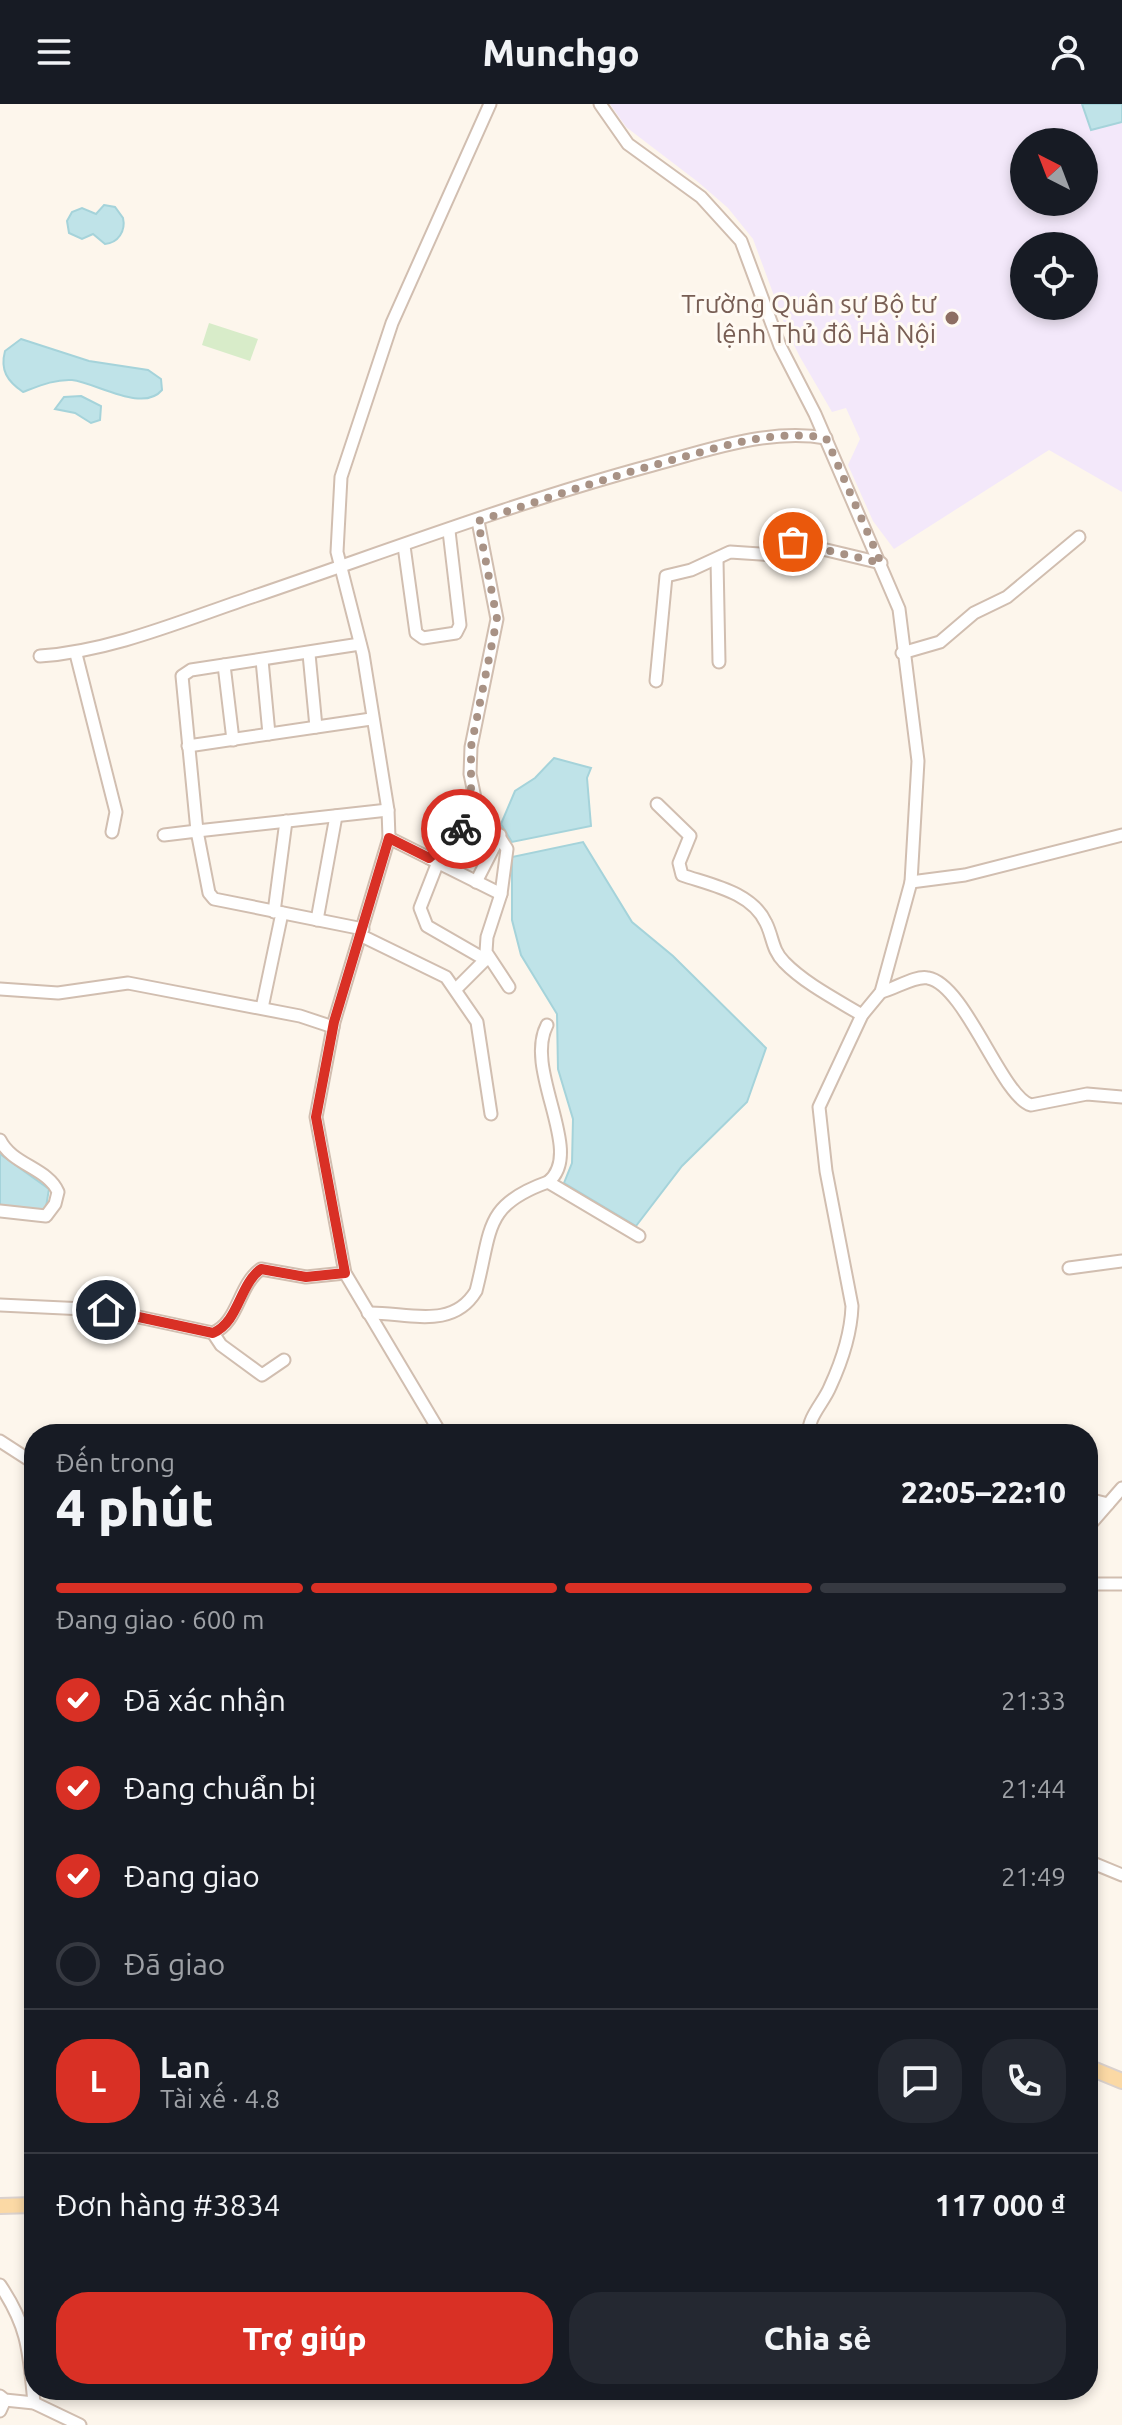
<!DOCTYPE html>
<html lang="vi">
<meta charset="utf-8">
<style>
:root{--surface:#171b24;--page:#242831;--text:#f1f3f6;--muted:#9ea1a6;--line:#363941;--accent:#d93025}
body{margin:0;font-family:Ubuntu,sans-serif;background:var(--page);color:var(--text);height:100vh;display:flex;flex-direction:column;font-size:30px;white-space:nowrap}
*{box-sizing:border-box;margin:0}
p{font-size:26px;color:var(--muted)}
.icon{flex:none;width:44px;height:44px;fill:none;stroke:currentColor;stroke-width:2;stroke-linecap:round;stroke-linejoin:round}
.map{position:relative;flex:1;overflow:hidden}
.drawer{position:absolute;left:24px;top:1320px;width:1074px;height:976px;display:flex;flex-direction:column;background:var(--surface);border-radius:32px;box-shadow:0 4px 12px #0003}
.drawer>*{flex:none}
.needle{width:52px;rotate:318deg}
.buttons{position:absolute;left:1010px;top:24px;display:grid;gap:16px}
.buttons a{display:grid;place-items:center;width:88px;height:88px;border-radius:50%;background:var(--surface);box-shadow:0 4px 12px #0003;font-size:40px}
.pin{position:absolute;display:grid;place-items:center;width:68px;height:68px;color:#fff;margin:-34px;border:4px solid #fff;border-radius:50%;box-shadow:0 2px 8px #0007}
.courier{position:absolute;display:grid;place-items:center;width:80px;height:80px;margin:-40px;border:6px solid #d93025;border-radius:50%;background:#fff;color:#222;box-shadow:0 2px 10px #0007}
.headline em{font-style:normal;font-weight:800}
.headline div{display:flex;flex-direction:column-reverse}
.headline{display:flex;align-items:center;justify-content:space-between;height:136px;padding:0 32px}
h1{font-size:52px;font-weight:800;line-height:60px}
.bar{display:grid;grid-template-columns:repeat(4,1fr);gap:12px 8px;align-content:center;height:96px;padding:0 32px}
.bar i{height:10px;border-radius:6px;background:var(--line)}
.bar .current{background:var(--accent)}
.bar p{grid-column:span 4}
.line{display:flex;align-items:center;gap:20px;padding:0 32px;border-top:2px solid var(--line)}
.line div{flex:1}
.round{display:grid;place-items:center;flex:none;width:84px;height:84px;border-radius:32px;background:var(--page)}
ol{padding:0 32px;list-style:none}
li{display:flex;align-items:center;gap:24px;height:88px}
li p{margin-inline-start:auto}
li .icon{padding:8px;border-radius:50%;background:var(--accent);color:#fff;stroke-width:4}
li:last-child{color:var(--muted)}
li i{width:44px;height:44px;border:4px solid var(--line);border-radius:50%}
.primary-button{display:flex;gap:16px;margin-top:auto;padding:16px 32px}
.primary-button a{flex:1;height:92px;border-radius:32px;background:var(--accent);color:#fff;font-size:32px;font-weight:800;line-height:92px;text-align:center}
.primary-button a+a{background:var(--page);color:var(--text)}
header{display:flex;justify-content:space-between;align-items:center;height:104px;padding:0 32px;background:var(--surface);font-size:36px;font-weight:800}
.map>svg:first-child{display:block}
</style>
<header><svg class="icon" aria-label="menu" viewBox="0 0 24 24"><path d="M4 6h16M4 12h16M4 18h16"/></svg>Munchgo<svg class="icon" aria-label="person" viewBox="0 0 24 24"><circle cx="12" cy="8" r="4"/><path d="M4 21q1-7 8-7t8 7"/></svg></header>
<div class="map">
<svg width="1122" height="2321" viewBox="0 0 1122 2321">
<rect width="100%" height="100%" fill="#fdf6ec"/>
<path fill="#f3e8fa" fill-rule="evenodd" d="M610 0H1122V388L1049 346 894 445 873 417 848 361 860 335 846 304 832 308 800 253 787 227 753 135 728 104 698 78 626 23ZM1024 38H1084V98H1024ZM1024 142H1084V202H1024Z"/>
<path fill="#d8ecc9" d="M209 219 258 235 250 257 202 241Z"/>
<g fill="#bfe3e8" stroke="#a5d3da" stroke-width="2">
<path d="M1082 0H1122V18L1091 26Z"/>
<path d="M104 101 115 103 123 114C126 127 118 139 105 140L93 130 82 135 69 129 67 117 72 108 82 104 96 110Z"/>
<path d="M21 235 89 257 148 266 161 275 162 286C143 309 97 279 72 276 55 275 39 282 23 288 7 277 0 266 5 247Z"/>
<path d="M81 292 101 302 100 316 91 319 75 309 55 305 64 293Z"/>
<path d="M554 654 591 664 587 674 591 722 512 738 501 720 515 687 535 674Z"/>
<path d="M583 738 632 818 673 852 766 944 747 998 682 1062 636 1122 564 1079 572 1059 573 1015 558 965 557 910 521 851 512 816V753Z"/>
<path d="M0 1050 49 1085 45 1109 0 1106Z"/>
</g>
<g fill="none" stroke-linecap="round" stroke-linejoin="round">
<defs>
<g id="minor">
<path d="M600 0 628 40 701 93 741 137 780 242 815 310 899 505 918 657 911 778 881 888 862 911 819 1003 826 1067 852 1202C851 1231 842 1257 830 1283 824 1298 807 1314 809 1330"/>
<path d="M478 417 497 515 471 643 470 670 475 694 507 745 501 790 487 833 486 848 509 883"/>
<path d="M404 442 416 529 423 534 456 529 460 521 449 427"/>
<path d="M717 456 719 558"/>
<path d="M360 540 191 566 182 572 197 727 388 706"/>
<path d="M902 549 940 538 974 509 1007 493 1079 433"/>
<path d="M76 550 116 708 112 728"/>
<path d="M309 550 316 623"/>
<path d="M40 552C113 547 186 515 255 492 387 447 519 397 653 361 709 346 768 324 826 334"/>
<path d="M262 556 269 630"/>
<path d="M224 561 233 636"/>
<path d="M656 577 666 472 691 466 730 448 774 451 793 438 881 459"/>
<path d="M188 642 371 615"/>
<path d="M657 700 690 732 679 759 682 771C711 781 752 788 766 819 773 833 772 846 784 858 804 879 837 896 862 911"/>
<path d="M164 731 197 727 209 789 214 795 363 825"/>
<path d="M389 734 501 790"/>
<path d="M429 754 467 718 472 690"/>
<path d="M438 758 420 804 427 822 486 856"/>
<path d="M476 778 500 731"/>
<path d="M911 778 965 771 1122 731"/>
<path d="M274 808 286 717"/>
<path d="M317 816 336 712"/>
<path d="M362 832 446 873 477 918 491 1010"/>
<path d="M0 885 58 889 128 879 300 912 333 923"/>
<path d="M456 885 488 853"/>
<path d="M881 888C895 885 915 871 928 874 965 880 1002 993 1031 1001L1087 990 1122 993"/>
<path d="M262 904 282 809"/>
<path d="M547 921C523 966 586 1049 548 1078"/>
<path d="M0 1036C12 1061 48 1064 58 1088L55 1100 46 1112 0 1107"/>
<path d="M1069 1164 1122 1157"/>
<path d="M0 1201 106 1206 213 1229C239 1218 238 1181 261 1165L306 1173 345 1169"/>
<path d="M368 1209C406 1208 452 1227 476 1187 492 1126 483 1101 548 1078L639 1132"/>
<path d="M213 1229 221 1241 262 1271 284 1256"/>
<path d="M441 1330 345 1169 316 1013 334 918 389 734 388 706 363 550 337 448 341 373 392 219 490 0"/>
<path d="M0 1337 34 1359"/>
<path d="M1088 1395 1108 1400"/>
<path d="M1088 1423 1122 1384"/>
<path d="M1088 1480H1122"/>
<path d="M1088 1757 1122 1771"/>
<path d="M0 2181C29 2224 29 2249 34 2299"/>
<path d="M0 2292 5 2296 34 2299 80 2321"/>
<path d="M0 2307 5 2296"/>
</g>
<g id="major">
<path d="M1088 1963 1122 1977"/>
<path d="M0 2102 34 2101"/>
</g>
</defs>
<use href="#minor" stroke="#d1beb0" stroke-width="15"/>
<use href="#major" stroke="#dad1cd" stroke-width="18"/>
<use href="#minor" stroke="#fff" stroke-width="11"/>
<use href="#major" stroke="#fbd9a5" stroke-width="14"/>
</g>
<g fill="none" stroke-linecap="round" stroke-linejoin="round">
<path stroke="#a89285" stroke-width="8" stroke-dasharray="0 14.4" d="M461 725 471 706V643L497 515 478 417C545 395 611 372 680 354 727 341 776 325 826 334L881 459 793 438"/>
<path stroke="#d93025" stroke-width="10" d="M106 1206 213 1229C239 1218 239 1181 261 1165L306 1173 345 1169 316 1013 334 918 389 734 429 754 461 725"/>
</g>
<circle fill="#8d6e63" stroke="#fffaf3" stroke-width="3" cx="952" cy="214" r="8"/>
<g text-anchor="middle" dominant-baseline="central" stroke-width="6" stroke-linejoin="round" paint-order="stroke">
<g font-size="26" fill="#785e54" stroke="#fffaf3" text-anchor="end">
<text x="936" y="199">Trường Quân sự Bộ tư<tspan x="936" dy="30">lệnh Thủ đô Hà Nội</tspan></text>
</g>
</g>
</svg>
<div class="buttons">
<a><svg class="needle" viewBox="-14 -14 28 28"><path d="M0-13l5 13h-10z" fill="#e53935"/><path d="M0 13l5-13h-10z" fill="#9ea1a6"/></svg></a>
<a><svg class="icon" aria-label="locate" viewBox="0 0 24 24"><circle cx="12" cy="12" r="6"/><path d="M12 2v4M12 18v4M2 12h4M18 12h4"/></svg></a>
</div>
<div class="pin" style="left:793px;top:438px;background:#ea580c"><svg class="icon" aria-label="bag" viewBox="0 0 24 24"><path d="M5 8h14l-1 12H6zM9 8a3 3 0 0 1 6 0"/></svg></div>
<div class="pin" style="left:106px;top:1206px;background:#1f2937"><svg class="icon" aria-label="home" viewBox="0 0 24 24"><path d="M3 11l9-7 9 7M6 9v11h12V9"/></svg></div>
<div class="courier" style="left:461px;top:725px"><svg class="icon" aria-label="bike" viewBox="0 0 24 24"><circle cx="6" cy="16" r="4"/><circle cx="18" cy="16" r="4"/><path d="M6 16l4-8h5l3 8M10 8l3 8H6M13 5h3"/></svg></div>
<section class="drawer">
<div class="headline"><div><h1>4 phút</h1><p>Đến trong</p></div><em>22:05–22:10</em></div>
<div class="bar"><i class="current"></i><i class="current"></i><i class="current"></i><i></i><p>Đang giao · 600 m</p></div>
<ol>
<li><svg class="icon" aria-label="check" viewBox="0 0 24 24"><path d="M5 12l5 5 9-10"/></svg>Đã xác nhận<p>21:33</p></li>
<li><svg class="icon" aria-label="check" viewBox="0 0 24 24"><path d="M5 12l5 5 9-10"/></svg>Đang chuẩn bị<p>21:44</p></li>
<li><svg class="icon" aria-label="check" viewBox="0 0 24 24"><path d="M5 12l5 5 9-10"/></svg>Đang giao<p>21:49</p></li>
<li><i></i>Đã giao</li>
</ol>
<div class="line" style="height:144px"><b class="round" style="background:var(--accent);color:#fff">L</b><div><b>Lan</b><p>Tài xế · 4.8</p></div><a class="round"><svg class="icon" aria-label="chat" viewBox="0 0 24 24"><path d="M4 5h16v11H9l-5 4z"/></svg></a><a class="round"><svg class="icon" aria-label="phone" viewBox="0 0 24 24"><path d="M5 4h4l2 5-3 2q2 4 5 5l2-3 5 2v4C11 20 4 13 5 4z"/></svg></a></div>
<div class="line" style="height:104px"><div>Đơn hàng #3834</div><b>117 000 ₫</b></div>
<div class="primary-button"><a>Trợ giúp</a><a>Chia sẻ</a></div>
</section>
</div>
